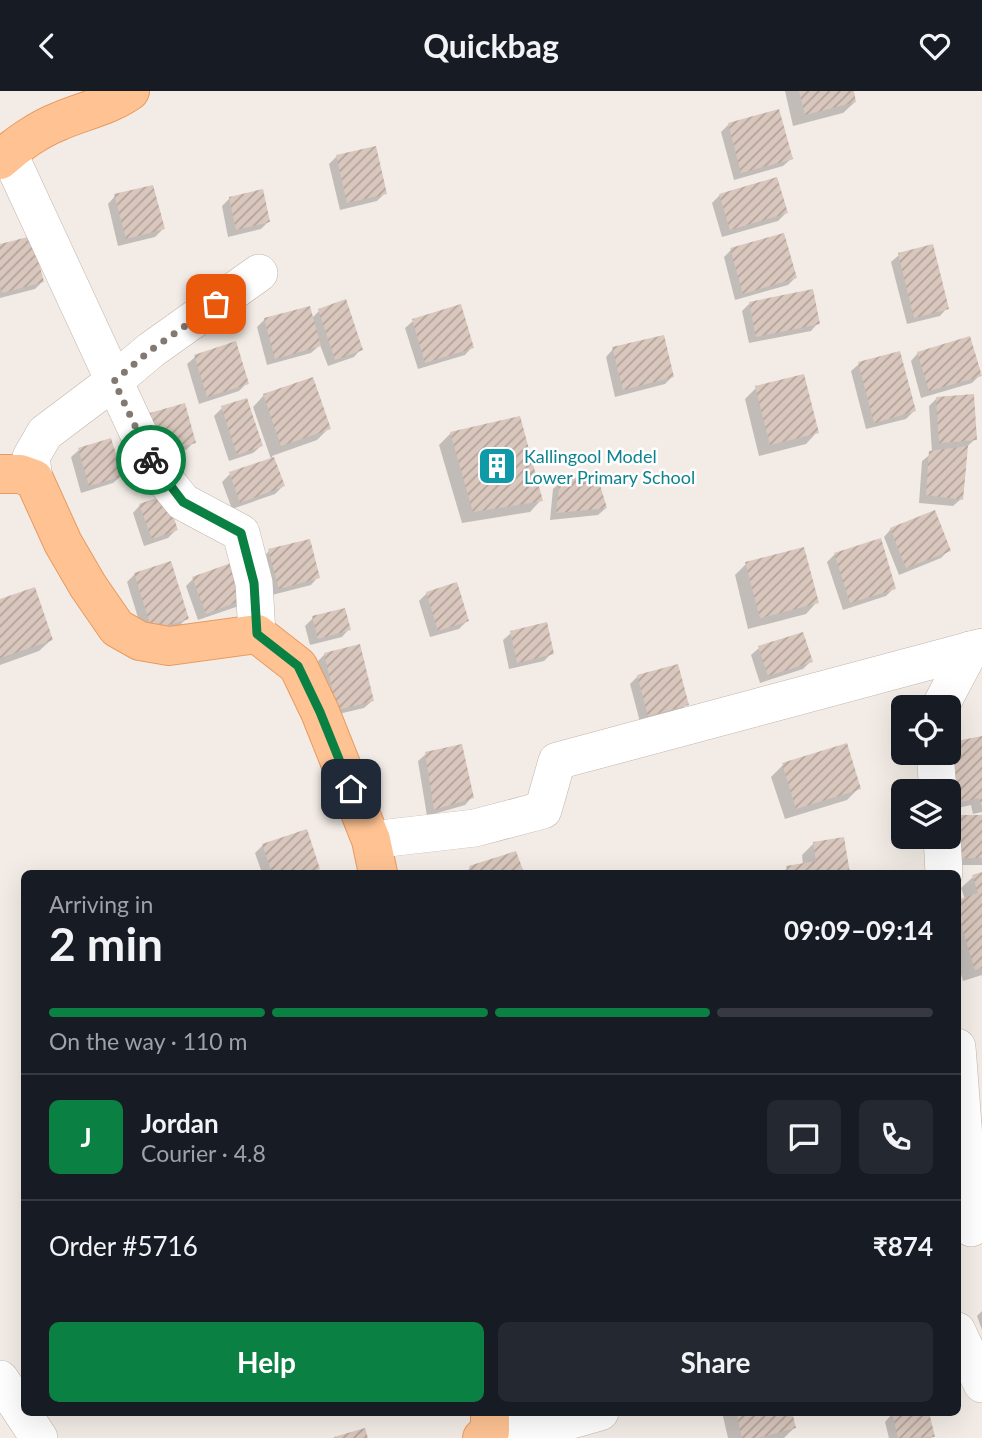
<!DOCTYPE html>
<meta charset="utf-8">
<style>
:root{--surface:#171b24;--page:#242831;--text:#f1f3f6;--muted:#9ea1a6;--line:#363941;--accent:#0b8043}
body{margin:0;font-family:Lato,sans-serif;background:var(--page);color:var(--text);height:100vh;display:flex;flex-direction:column;font-size:26px;white-space:nowrap}
*{box-sizing:border-box;margin:0}
p{font-size:23px;color:var(--muted)}
.icon{flex:none;width:38px;height:38px;fill:none;stroke:currentColor;stroke-width:2;stroke-linecap:round;stroke-linejoin:round}
.map{position:relative;flex:1;overflow:hidden}
.side{position:absolute;left:21px;top:779px;width:940px;height:546px;display:flex;flex-direction:column;background:var(--surface);border-radius:10px;box-shadow:0 7px 28px #0002}
.side>*{flex:none}
.buttons{position:absolute;left:891px;top:604px;display:grid;gap:14px}
.buttons a{display:grid;place-items:center;width:70px;height:70px;border-radius:10px;background:var(--surface);box-shadow:0 7px 28px #0002;font-size:35px}
.pin{position:absolute;display:grid;place-items:center;width:60px;height:60px;color:#fff;margin:-30px;border-radius:14px;box-shadow:0 4px 10px #0006}
.courier{position:absolute;display:grid;place-items:center;width:70px;height:70px;margin:-35px;border:5px solid #0b8043;border-radius:50%;background:#fff;color:#222;box-shadow:0 2px 9px #0007}
.headline em{font-style:normal;font-weight:700}
.headline div{display:flex;flex-direction:column-reverse}
.headline{display:flex;align-items:center;justify-content:space-between;height:119px;padding:0 28px}
h1{font-size:46px;font-weight:700;line-height:52px}
.bar{display:grid;grid-template-columns:repeat(4,1fr);gap:10px 7px;align-content:center;height:84px;padding:0 28px}
.bar i{height:9px;border-radius:5px;background:var(--line)}
.bar .on{background:var(--accent)}
.bar p{grid-column:span 4}
.line{display:flex;align-items:center;gap:18px;padding:0 28px;border-top:2px solid var(--line)}
.line div{flex:1}
.round{display:grid;place-items:center;flex:none;width:74px;height:74px;border-radius:10px;background:var(--page)}
.button{display:flex;gap:14px;margin-top:auto;padding:14px 28px}
.button a{flex:1;height:80px;border-radius:10px;background:var(--accent);color:#fff;font-size:28px;font-weight:700;line-height:80px;text-align:center}
.button a+a{background:var(--page);color:var(--text)}
header{display:flex;justify-content:space-between;align-items:center;height:91px;padding:0 28px;background:var(--surface);font-size:32px;font-weight:700}
.map>svg:first-child{display:block}
</style>
<header><svg class="icon" aria-label="back" viewBox="0 0 24 24"><path d="M15 5l-7 7 7 7"/></svg>Quickbag<svg class="icon" aria-label="heart" viewBox="0 0 24 24"><path d="M12 20l-8-8c-3-5 5-10 8-4 3-6 11-1 8 4z"/></svg></header>
<div class="map">
<svg width="982" height="1347" viewBox="0 0 982 1347">
<defs>
<pattern id="building-hatch" width="6" height="6" patternUnits="userSpaceOnUse" patternTransform="scale(1.75)"><rect width="6" height="6" fill="#d9c7bd"/><path d="M-1 1l2-2M0 6l6-6M5 7l2-2" fill="none" stroke="#b2a39a"/></pattern>
</defs>
<rect width="100%" height="100%" fill="#f3ece6"/>
<g fill="#0003">
<path d="M785 0H852L855 11 843 22 793 35Z"/>
<path d="M729 33 791 68 783 75 734 89 721 41Z"/>
<path d="M337 65 385 102 377 110 340 119 329 73Z"/>
<path d="M720 104 786 122 778 130 722 146 712 112Z"/>
<path d="M115 105 163 138 155 146 118 155 108 113Z"/>
<path d="M230 107 268 131 261 138 228 146 222 115Z"/>
<path d="M0 155 42 191 35 198 0 207Z"/>
<path d="M731 159 795 187 788 194 735 209 724 166Z"/>
<path d="M899 164 947 217 940 225 907 233 891 171Z"/>
<path d="M345 211 361 258 354 266 328 275 320 254 311 262 267 274 257 236 265 228 312 227 319 220Z"/>
<path d="M750 212 818 232 811 240 749 252 742 220Z"/>
<path d="M413 230 472 256 465 264 418 278 405 237Z"/>
<path d="M613 258 672 286 665 293 615 306 606 266Z"/>
<path d="M918 262 980 284 972 292 921 307 911 270Z"/>
<path d="M195 266 247 292 239 300 199 313 187 273Z"/>
<path d="M859 273 914 320 906 328 866 338 851 280Z"/>
<path d="M756 297 817 341 806 353 759 365 745 308Z"/>
<path d="M264 304 329 337 317 349 272 365 283 395 275 403 232 418 222 391 230 383 271 368 253 316Z"/>
<path d="M936 308 975 348 967 356 961 408 953 415 919 412 922 370 932 362 929 315Z"/>
<path d="M222 317 261 355 253 362 229 370 214 325Z"/>
<path d="M147 324 194 351 186 359 149 368Z"/>
<path d="M451 342 541 409 530 421 462 432 439 354Z"/>
<path d="M79 359 121 385 113 392 81 402 71 366Z"/>
<path d="M561 391 606 417 598 424 550 429 553 398Z"/>
<path d="M140 414 176 439 168 447 144 455 133 422Z"/>
<path d="M891 438 949 459 941 467 899 484 884 446Z"/>
<path d="M269 460 318 486 311 494 272 504 262 468Z"/>
<path d="M835 463 894 497 886 505 843 519 827 471Z"/>
<path d="M746 473 817 511 806 523 748 538 735 484Z"/>
<path d="M135 483 187 527 179 535 144 546 127 491Z"/>
<path d="M193 488 243 508 236 516 198 529 186 495Z"/>
<path d="M427 502 467 530 459 538 430 546 419 510Z"/>
<path d="M0 510 51 549 39 560 0 574Z"/>
<path d="M313 527 349 538 342 546 310 554 305 535Z"/>
<path d="M511 542 552 562 544 570 509 578 503 549Z"/>
<path d="M759 557 811 570 803 578 760 592 751 564Z"/>
<path d="M325 563 372 610 364 617 330 625 317 571Z"/>
<path d="M638 585 687 613 679 621 640 631 630 593Z"/>
<path d="M952 653H982V721L973 723 971 714 949 719 948 657Z"/>
<path d="M426 663 472 706 465 714 427 725 418 670Z"/>
<path d="M783 674 859 697 847 709 785 728 771 686Z"/>
<path d="M982 725V774H943L948 746V728Z"/>
<path d="M842 748 848 782H782L787 777 803 774 802 764 813 753Z"/>
<path d="M263 754 318 778 313 782H262L255 762Z"/>
<path d="M515 762 522 782H465L470 777Z"/>
<path d="M982 783V884L963 890 957 870V810L965 808 961 797 973 786Z"/>
<path d="M982 1220V1239L977 1225Z"/>
<path d="M722 1321H790L794 1337 784 1347H728Z"/>
<path d="M900 1321H927L933 1345 931 1347H889L885 1331 892 1323Z"/>
</g>
<g fill="url(#building-hatch)">
<path d="M799 0H854L856 11 805 24Z"/>
<path d="M779 18 793 68 741 82 728 32Z"/>
<path d="M376 55 387 103 347 112 336 64Z"/>
<path d="M777 86 788 122 730 139 719 103Z"/>
<path d="M153 94 165 138 126 148 114 103Z"/>
<path d="M263 98 270 131 236 139 229 106Z"/>
<path d="M784 142 797 187 743 203 730 157Z"/>
<path d="M32 145 44 191 2 202 0 194V153Z"/>
<path d="M933 153 949 218 914 227 898 162Z"/>
<path d="M813 198 820 233 756 246 749 211Z"/>
<path d="M346 208 363 259 335 269 318 218Z"/>
<path d="M461 213 474 257 425 272 412 228Z"/>
<path d="M310 215 321 255 275 268 264 227Z"/>
<path d="M664 244 674 286 623 299 612 256Z"/>
<path d="M970 245 982 285 929 300 917 261Z"/>
<path d="M236 250 249 293 207 306 194 264Z"/>
<path d="M900 260 916 320 874 332 858 271Z"/>
<path d="M804 283 819 342 770 354 755 295Z"/>
<path d="M313 286 331 338 281 355 263 303Z"/>
<path d="M974 303 977 349 939 352 936 306Z"/>
<path d="M247 307 263 355 237 364 221 315Z"/>
<path d="M185 312 196 352 156 362 146 323Z"/>
<path d="M520 325 543 410 473 421 450 341Z"/>
<path d="M111 347 123 385 89 395 78 357Z"/>
<path d="M968 355 963 409 926 404 929 360Z"/>
<path d="M274 366 285 395 240 412 229 381Z"/>
<path d="M597 384 607 417 556 422 560 389Z"/>
<path d="M166 404 178 439 152 448 139 413Z"/>
<path d="M935 419 951 460 906 477 890 437Z"/>
<path d="M881 447 896 498 850 512 834 462Z"/>
<path d="M310 448 320 487 279 498 268 458Z"/>
<path d="M804 456 819 512 760 527 745 471Z"/>
<path d="M171 470 189 528 152 539 134 482Z"/>
<path d="M231 472 245 508 206 523 192 486Z"/>
<path d="M457 491 469 530 438 540 426 501Z"/>
<path d="M35 496 53 549 0 567V508Z"/>
<path d="M345 517 351 539 318 548 312 525Z"/>
<path d="M547 531 554 563 517 572 510 540Z"/>
<path d="M803 541 813 571 768 585 758 555Z"/>
<path d="M360 553 374 610 337 619 324 562Z"/>
<path d="M678 573 689 614 648 625 637 584Z"/>
<path d="M982 645V716L979 707 956 712 945 662 953 659 951 651Z"/>
<path d="M847 652 861 698 796 718 782 672Z"/>
<path d="M462 653 474 707 434 719 425 661Z"/>
<path d="M949 724H982V767H950Z"/>
<path d="M307 738 320 778 307 782H272L262 753Z"/>
<path d="M844 746 850 782H788L786 775 816 770 813 751Z"/>
<path d="M516 760 524 782H471L469 775Z"/>
<path d="M982 781V877L975 879 957 821V809L978 802 972 784Z"/>
<path d="M736 1321H792L796 1337 757 1347H742Z"/>
<path d="M929 1321 935 1346 898 1347 892 1322Z"/>
<path d="M365 1337 368 1347H334V1346Z"/>
</g>
<g fill="none" stroke-linecap="round" stroke-linejoin="round">
<defs>
<g id="minor">
<path d="M8 61 153 374 183 411 241 442 254 492 257 543"/>
<path d="M34 388 31 366 45 342 114 290 151 259 259 182"/>
<path d="M940 616 970 559"/>
<path d="M935 662 938 700"/>
<path d="M942 746 944 782"/>
<path d="M371 749 475 737 543 719 557 670 982 556"/>
<path d="M957 956 971 1137"/>
<path d="M957 1240 982 1293"/>
<path d="M0 1288 39 1347"/>
<path d="M490 1347V1340L561 1332 600 1321"/>
</g>
<g id="major">
<path d="M0 69C16 54 39 38 60 30 83 20 109 15 130 0"/>
<path d="M0 383H20L34 388 63 452 88 495 117 537 140 550 169 555 257 543 298 575 320 621 371 749 378 782"/>
<path d="M482 1347 490 1340V1321"/>
</g>
</defs>
<use href="#minor" stroke="#c2b4ab" stroke-width="38"/>
<use href="#major" stroke="#e89a5f" stroke-width="40"/>
<use href="#minor" stroke="#fff" stroke-width="37"/>
<use href="#major" stroke="#ffc393" stroke-width="38"/>
</g>
<g fill="none" stroke-linecap="round" stroke-linejoin="round">
<path stroke="#837973" stroke-width="7" stroke-dasharray="0 12.6" d="M151 369 114 290 151 259 216 213"/>
<path stroke="#0b8043" stroke-width="9" d="M151 369 183 411 241 442 254 492 257 543 298 575 320 621 351 698"/>
</g>
<defs>
<symbol id="building-square" viewBox="-11 -11 22 22"><rect x="-9" y="-9" width="18" height="18" rx="4" fill="#0f9aa8" stroke="#fff"/><path d="M-4-6H4V6H1V3H-1V6H-4ZM-2.5-4.3h1.7v1.8h-1.7ZM.8-4.3h1.7v1.8H.8ZM-2.5-1h1.7V.8h-1.7ZM.8-1h1.7V.8H.8Z" fill="#fff"/></symbol>
</defs>
<g fill-rule="evenodd">
<use href="#building-square" x="475" y="353" width="44" height="44"/>
</g>
<g text-anchor="middle" dominant-baseline="central" stroke-width="5" stroke-linejoin="round" paint-order="stroke">
<g font-size="18" fill="#0d838f" stroke="#fff" text-anchor="start">
<text x="524" y="365">Kallingool Model<tspan x="524" dy="21">Lower Primary School</tspan></text>
</g>
</g>
</svg>
<div class="buttons">
<a><svg class="icon" aria-label="locate" viewBox="0 0 24 24"><circle cx="12" cy="12" r="6"/><path d="M12 2v4M12 18v4M2 12h4M18 12h4"/></svg></a>
<a><svg class="icon" aria-label="layers" viewBox="0 0 24 24"><path d="M12 4l9 5-9 5-9-5zM3 14l9 5 9-5"/></svg></a>
</div>
<div class="pin" style="left:216px;top:213px;background:#ea580c"><svg class="icon" aria-label="bag" viewBox="0 0 24 24"><path d="M5 8h14l-1 12H6zM9 8a3 3 0 0 1 6 0"/></svg></div>
<div class="pin" style="left:351px;top:698px;background:#1f2937"><svg class="icon" aria-label="home" viewBox="0 0 24 24"><path d="M3 11l9-7 9 7M6 9v11h12V9"/></svg></div>
<div class="courier" style="left:151px;top:369px"><svg class="icon" aria-label="bike" viewBox="0 0 24 24"><circle cx="6" cy="16" r="4"/><circle cx="18" cy="16" r="4"/><path d="M6 16l4-8h5l3 8M10 8l3 8H6M13 5h3"/></svg></div>
<section class="side">
<div class="headline"><div><h1>2 min</h1><p>Arriving in</p></div><em>09:09–09:14</em></div>
<div class="bar"><i class="on"></i><i class="on"></i><i class="on"></i><i></i><p>On the way · 110 m</p></div>
<div class="line" style="height:126px"><b class="round" style="background:var(--accent);color:#fff">J</b><div><b>Jordan</b><p>Courier · 4.8</p></div><a class="round"><svg class="icon" aria-label="chat" viewBox="0 0 24 24"><path d="M4 5h16v11H9l-5 4z"/></svg></a><a class="round"><svg class="icon" aria-label="phone" viewBox="0 0 24 24"><path d="M5 4h4l2 5-3 2q2 4 5 5l2-3 5 2v4C11 20 4 13 5 4z"/></svg></a></div>
<div class="line" style="height:91px"><div>Order #5716</div><b>₹874</b></div>
<div class="button"><a>Help</a><a>Share</a></div>
</section>
</div>
